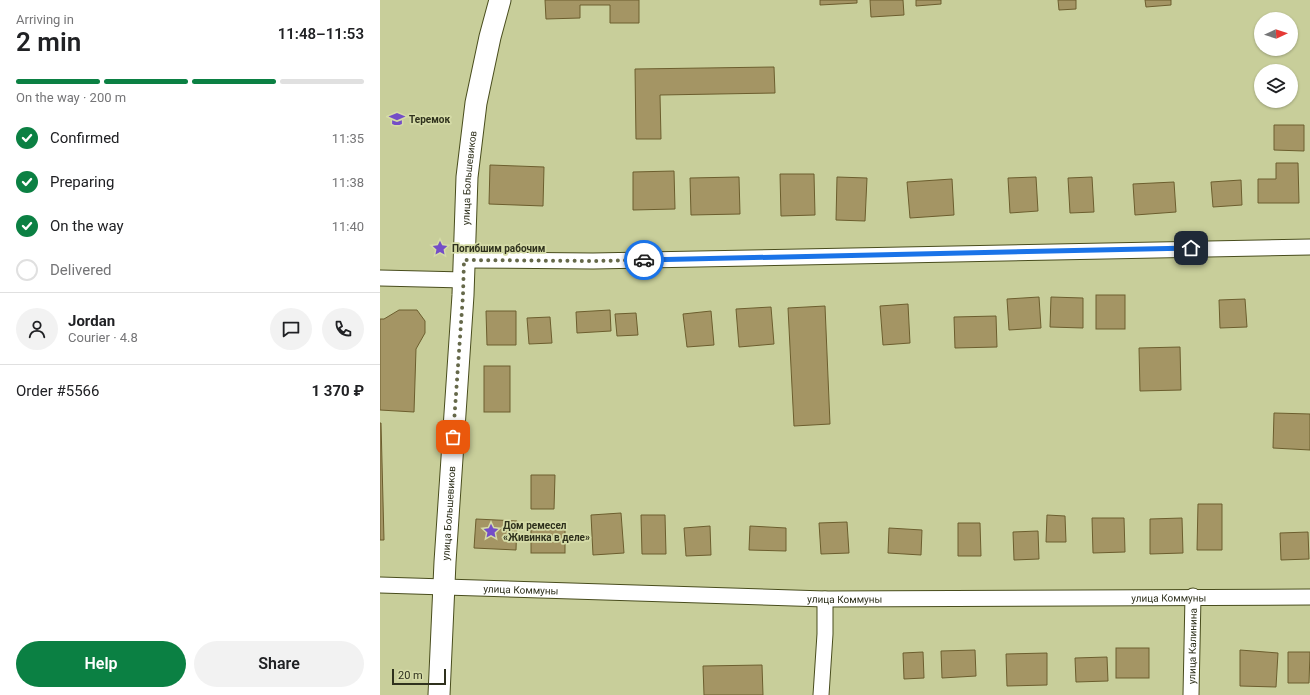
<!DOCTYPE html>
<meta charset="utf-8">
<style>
:root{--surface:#fff;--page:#f2f2f2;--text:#202124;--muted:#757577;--line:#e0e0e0;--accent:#0b8043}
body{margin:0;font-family:Roboto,sans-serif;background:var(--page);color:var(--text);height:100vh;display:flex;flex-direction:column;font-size:15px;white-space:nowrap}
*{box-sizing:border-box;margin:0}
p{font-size:13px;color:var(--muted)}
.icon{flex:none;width:22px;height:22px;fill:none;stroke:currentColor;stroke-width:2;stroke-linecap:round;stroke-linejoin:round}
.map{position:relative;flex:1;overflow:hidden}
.side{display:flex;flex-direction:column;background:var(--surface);width:380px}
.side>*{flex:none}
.needle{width:26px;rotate:86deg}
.buttons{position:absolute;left:874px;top:12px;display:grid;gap:8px}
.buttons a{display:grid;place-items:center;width:44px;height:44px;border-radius:50%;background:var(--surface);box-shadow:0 1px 3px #0004;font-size:20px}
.scale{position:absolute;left:12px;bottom:10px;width:54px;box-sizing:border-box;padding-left:4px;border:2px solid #2f311d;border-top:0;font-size:11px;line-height:14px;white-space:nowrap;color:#2f311d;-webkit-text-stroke:3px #d5dba7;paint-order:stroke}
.pin{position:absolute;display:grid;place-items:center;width:34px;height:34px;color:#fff;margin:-17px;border-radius:8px;box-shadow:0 2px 6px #0006}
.courier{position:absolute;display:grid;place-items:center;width:40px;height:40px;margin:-20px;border:3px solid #1a73e8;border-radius:50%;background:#fff;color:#222;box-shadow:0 1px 5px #0007}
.headline em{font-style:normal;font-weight:600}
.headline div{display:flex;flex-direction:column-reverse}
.headline{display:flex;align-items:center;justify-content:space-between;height:68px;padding:0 16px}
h1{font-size:26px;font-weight:600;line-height:30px}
.bar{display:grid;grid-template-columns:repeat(4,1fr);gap:6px 4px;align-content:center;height:48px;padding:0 16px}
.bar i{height:5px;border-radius:3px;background:var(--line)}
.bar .current{background:var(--accent)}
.bar p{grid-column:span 4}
.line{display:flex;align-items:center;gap:10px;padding:0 16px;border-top:1px solid var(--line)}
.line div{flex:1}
.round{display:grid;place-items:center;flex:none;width:42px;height:42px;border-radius:21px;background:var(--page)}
ol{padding:0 16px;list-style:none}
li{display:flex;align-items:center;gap:12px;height:44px}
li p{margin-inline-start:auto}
li .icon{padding:4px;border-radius:50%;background:var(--accent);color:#fff;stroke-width:4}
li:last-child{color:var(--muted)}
li i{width:22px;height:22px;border:2px solid var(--line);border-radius:50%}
.primary-button{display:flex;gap:8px;margin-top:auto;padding:8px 16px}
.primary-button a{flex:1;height:46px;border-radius:24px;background:var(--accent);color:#fff;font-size:16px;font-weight:600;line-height:46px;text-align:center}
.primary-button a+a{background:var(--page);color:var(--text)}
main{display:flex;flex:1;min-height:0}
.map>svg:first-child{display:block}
</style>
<main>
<section class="side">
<div class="headline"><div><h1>2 min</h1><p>Arriving in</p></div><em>11:48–11:53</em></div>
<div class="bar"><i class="current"></i><i class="current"></i><i class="current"></i><i></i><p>On the way · 200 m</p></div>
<ol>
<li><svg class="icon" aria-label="check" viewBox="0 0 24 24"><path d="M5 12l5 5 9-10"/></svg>Confirmed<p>11:35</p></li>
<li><svg class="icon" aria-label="check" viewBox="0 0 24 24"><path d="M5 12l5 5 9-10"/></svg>Preparing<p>11:38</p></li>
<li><svg class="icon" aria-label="check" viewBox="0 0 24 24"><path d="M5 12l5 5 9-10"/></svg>On the way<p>11:40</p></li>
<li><i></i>Delivered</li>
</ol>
<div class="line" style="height:72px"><a class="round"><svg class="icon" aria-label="person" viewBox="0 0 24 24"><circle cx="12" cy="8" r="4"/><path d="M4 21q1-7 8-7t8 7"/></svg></a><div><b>Jordan</b><p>Courier · 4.8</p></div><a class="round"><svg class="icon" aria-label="chat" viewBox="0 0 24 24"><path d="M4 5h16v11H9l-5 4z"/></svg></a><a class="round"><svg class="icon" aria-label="phone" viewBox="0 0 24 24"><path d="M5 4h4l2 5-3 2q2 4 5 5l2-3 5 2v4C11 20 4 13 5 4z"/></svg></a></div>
<div class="line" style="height:52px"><div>Order #5566</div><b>1 370 ₽</b></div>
<div class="primary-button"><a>Help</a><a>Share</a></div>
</section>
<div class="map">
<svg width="930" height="695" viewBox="0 0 930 695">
<rect width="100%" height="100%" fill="#c8ce9a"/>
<g fill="#a49564" stroke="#6c5e2e">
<path d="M165 0H259V23H230V5H200V18L166 19Z"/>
<path d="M440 0H477V3L440 5Z"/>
<path d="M490 0H523L524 15 491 17Z"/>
<path d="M536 0H561V4L536 6Z"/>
<path d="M678 0H696V9L679 10Z"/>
<path d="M765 0H791V5L766 7Z"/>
<path d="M394 67 395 93 280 95 281 139H256L255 69Z"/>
<path d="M894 125H924V151L894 150Z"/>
<path d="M896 163H918L919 203H878V179H896Z"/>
<path d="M110 165 164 167 163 206 109 204Z"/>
<path d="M294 171 295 209 253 210V172Z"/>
<path d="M400 174H434L435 215 401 216Z"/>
<path d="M359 177 360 214 311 215 310 178Z"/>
<path d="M457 177 487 178 485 221 456 220Z"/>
<path d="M656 177 658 211 630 213 628 178Z"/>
<path d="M712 177 714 212 690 213 688 178Z"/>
<path d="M572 179 574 215 530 218 527 182Z"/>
<path d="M861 180 862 205 833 207 831 182Z"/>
<path d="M794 182 796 212 755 215 753 184Z"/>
<rect x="716" y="295" width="29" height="34"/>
<path d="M659 297 661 328 629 330 627 299Z"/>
<path d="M671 297 703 298V328L670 327Z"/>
<path d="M865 299 867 327 840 328 839 300Z"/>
<path d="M528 304 530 343 503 345 500 306Z"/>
<path d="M445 306 450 424 414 426 408 308Z"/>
<path d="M391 307 394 344 359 347 356 309Z"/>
<path d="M19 310H37L45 321V333L36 349 34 412 0 410V319H4Z"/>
<path d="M230 310 231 331 197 333 196 312Z"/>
<path d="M106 311H136V345H107Z"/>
<path d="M331 311 334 345 307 347 303 314Z"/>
<path d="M256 313 258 335 237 336 235 314Z"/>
<path d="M616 316 617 347 575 348 574 317Z"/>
<path d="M170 317 172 343 149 344 147 318Z"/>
<path d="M800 347 801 390 760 391 759 348Z"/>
<rect x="104" y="366" width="26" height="46"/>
<path d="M894 413 930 414V450L893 448Z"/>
<path d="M0 423H1L4 540H0Z"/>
<path d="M151 475H175L174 509H151Z"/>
<path d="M818 504H842V550H817Z"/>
<path d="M241 513 244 553 213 555 211 515Z"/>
<path d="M261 515H285L286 554H262Z"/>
<path d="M667 515 685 516 686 542H666Z"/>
<path d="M712 518H744L745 552 713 553Z"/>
<path d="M802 518 803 553 770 554V519Z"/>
<path d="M96 519 137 521 136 550 94 548Z"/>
<path d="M467 522 469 553 441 554 439 523Z"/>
<rect x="151" y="523" width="34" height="30"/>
<path d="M578 523H600L601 556H578Z"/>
<path d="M330 526 331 555 306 556 304 528Z"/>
<path d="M370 526 406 528V551L369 550Z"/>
<path d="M509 528 542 530 541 555 508 553Z"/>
<path d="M658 531 659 559 634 560 633 532Z"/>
<path d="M928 532 929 559 901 560 900 533Z"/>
<rect x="736" y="648" width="33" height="30"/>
<path d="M595 650 596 676 562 678 561 651Z"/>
<path d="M860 650 898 653 896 687 860 686Z"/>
<path d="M543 652 544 678 524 679 523 653Z"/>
<path d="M908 652H930L929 683H908Z"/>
<path d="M667 653V685L627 686 626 654Z"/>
<path d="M727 657 728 681 696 682 695 658Z"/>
<path d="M382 665 383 695H324L323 666Z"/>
</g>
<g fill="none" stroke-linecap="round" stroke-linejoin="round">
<defs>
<g id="street">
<path d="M84 260 213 261 930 247"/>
<path d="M0 278 84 280"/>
<path id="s1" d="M0 585 445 599 930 597"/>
<path d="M441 695 445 634V599"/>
<path id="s2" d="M811 695 813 596"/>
</g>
<g id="secondary">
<path id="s3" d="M59 695 65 562 83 295 87 177 96 103 110 37 120 0"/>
</g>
</defs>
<use href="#street" stroke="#494d1d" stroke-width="17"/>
<use href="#secondary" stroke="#494d1d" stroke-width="23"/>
<use href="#street" stroke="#fff" stroke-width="15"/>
<use href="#secondary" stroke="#fff" stroke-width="21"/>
</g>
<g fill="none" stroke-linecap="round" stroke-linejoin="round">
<path stroke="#656849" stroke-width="4" stroke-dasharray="0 7.2" d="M73 437 83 295 84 260 213 261 264 260"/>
<path stroke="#1a73e8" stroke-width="5" d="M264 260 811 248"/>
</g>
<defs>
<symbol id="school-bare" viewBox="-9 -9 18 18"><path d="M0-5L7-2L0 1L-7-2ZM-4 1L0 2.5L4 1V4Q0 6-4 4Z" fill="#744ec7" stroke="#d5dba7" stroke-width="2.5" paint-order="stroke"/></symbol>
<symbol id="sight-bare" viewBox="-9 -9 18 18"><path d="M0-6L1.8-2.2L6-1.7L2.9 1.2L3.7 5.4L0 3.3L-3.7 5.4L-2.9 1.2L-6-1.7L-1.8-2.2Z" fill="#744ec7" stroke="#d5dba7" stroke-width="2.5" paint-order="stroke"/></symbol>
</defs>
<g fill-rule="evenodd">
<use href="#school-bare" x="6" y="108" width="22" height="22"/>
<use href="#sight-bare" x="49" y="237" width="22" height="22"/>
<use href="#sight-bare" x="100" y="520" width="22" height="22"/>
</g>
<g text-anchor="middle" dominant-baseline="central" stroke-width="3.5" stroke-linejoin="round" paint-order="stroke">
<g font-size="10" font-weight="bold" fill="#2f311d" stroke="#d5dba7" text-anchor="start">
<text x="29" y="119">Теремок</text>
<text x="72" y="248">Погибшим рабочим</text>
<text x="123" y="525">Дом ремесел<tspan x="123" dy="12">«Живинка в деле»</tspan></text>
</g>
<g font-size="10" fill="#2f311d" stroke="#d5dba7">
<text stroke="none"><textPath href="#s3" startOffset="518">улица Большевиков</textPath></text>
<text stroke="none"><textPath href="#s3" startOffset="182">улица Большевиков</textPath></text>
<text stroke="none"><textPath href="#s1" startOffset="141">улица Коммуны</textPath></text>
<text stroke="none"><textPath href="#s1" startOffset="789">улица Коммуны</textPath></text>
<text stroke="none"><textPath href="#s1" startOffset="465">улица Коммуны</textPath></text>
<text stroke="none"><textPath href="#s2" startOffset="49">улица Калинина</textPath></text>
</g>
</g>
</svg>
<div class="buttons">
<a><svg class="needle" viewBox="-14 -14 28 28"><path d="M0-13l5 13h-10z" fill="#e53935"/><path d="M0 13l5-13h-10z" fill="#757577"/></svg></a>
<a><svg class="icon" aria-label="layers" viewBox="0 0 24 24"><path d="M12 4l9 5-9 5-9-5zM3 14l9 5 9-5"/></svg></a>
</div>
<div class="scale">20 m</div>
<div class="pin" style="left:73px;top:437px;background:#ea580c"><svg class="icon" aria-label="bag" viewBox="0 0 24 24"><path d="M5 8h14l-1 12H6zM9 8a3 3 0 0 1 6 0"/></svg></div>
<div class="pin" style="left:811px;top:248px;background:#1f2937"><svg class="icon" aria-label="home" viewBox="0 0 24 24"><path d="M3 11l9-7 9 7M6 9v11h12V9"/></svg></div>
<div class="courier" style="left:264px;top:260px"><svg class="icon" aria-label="car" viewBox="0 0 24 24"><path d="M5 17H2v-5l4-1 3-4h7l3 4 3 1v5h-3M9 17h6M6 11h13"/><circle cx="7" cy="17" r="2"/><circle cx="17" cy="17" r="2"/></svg></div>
</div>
</main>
